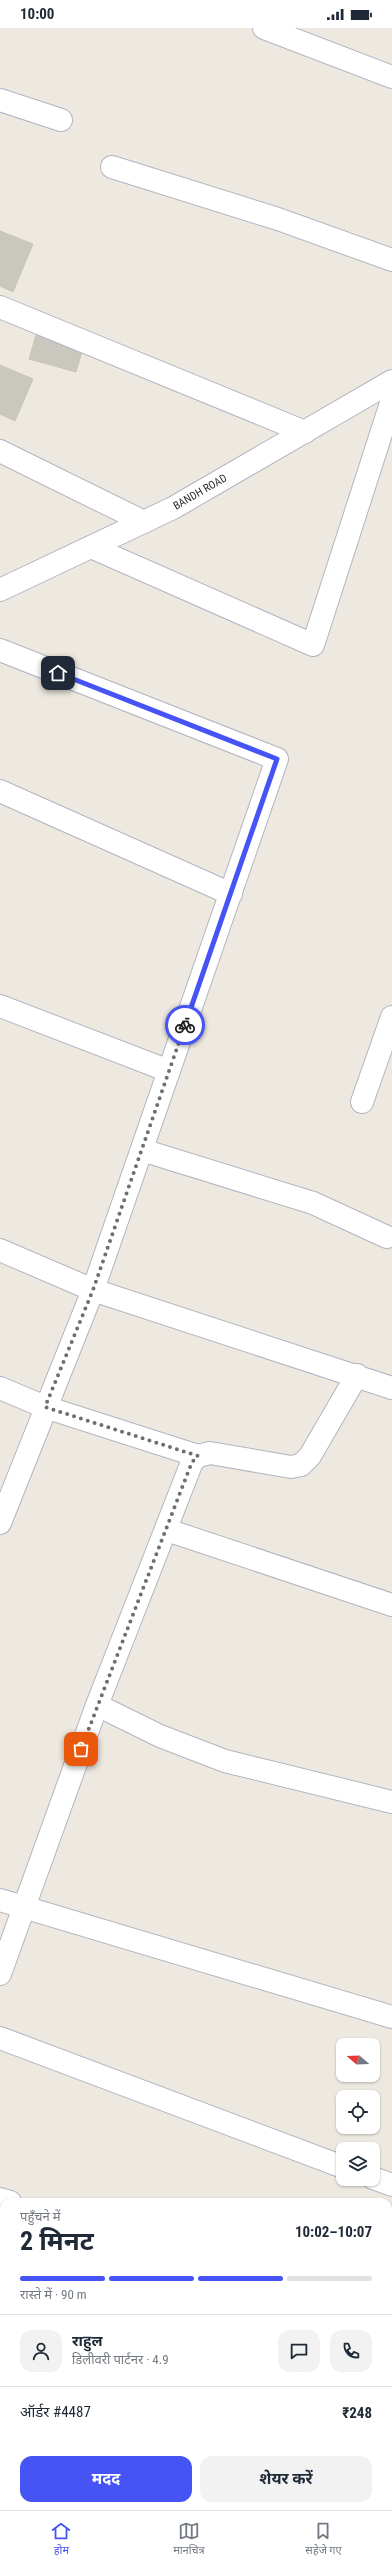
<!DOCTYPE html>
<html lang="hi">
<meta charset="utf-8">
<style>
:root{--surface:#fff;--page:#f2f2f3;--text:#1f2937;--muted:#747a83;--line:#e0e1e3;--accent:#4654f5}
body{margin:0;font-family:"Roboto Condensed","Noto Sans Devanagari",sans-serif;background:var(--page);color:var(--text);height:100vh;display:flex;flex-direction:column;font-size:15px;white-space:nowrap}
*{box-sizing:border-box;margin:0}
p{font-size:13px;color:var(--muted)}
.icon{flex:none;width:22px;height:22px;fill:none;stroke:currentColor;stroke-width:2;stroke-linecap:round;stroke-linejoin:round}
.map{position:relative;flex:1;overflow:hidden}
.panel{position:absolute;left:0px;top:2170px;width:392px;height:312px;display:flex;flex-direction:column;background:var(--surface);border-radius:12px 12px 0 0;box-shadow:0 1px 3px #0004}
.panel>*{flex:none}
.needle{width:26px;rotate:289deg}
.controls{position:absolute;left:336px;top:2010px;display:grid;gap:8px}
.controls a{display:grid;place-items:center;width:44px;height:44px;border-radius:8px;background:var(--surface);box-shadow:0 1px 3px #0004;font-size:20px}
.pin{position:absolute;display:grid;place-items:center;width:34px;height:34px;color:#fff;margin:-17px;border-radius:8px;box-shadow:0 2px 6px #0006}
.courier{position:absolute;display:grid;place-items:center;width:40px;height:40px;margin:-20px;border:3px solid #4654f5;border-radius:50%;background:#fff;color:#222;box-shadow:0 1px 5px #0007}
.summary em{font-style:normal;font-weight:700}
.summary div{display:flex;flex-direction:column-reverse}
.summary{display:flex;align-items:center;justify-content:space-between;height:68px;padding:0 20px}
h1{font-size:26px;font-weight:700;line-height:30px}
.bar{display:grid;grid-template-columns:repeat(4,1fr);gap:6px 4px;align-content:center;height:48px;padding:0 20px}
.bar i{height:5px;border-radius:3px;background:var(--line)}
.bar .selected{background:var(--accent)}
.bar p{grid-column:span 4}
.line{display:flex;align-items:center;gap:10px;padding:0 20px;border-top:1px solid var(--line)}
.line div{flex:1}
.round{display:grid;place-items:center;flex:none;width:42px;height:42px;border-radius:12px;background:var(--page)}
.button{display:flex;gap:8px;margin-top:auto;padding:8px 20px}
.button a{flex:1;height:46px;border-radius:12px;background:var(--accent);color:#fff;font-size:16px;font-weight:700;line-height:46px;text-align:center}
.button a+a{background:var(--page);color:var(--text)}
.status{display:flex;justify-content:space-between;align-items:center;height:28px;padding:0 20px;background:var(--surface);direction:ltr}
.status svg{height:11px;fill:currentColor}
.tab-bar{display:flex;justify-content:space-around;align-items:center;height:56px;border-top:1px solid var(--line);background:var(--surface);font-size:11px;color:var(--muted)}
.tab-bar a{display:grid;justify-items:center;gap:2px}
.tab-bar .selected{color:var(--accent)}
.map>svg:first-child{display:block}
</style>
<div class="status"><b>10:00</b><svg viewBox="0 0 49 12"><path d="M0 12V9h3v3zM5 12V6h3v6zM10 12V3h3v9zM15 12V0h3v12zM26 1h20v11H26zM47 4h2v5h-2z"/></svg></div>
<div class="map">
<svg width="392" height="2482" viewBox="0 0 392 2482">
<rect width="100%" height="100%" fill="#eee9e0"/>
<g fill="#cac7be" stroke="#c9c5b9">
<path d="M0 203 33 216 13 264 0 258Z"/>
<path d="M36 307 83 320 76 344 29 331Z"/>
<path d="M0 337 33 351 15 393 0 386Z"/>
<path d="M190 2478H232L230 2482H189Z"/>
<path d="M241 2478H265L277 2482H240Z"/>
</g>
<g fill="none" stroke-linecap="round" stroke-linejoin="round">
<defs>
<g id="minor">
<path d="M264 0 392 49"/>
<path d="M0 72 61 92"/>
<path d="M112 139 278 191 392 232"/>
<path d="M0 279 305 404"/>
<path d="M0 423 144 494"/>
<path d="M91 519 313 617 392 372"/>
<path d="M0 562 173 480 392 353"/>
<path d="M0 622 277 731 93 1262 0 1495"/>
<path d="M0 763 231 866"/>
<path d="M0 978 169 1043"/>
<path d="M362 1074 392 989"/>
<path d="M142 1122 313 1175 387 1209"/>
<path d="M0 1222 93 1262 392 1360"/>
<path d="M0 1360 45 1379 198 1428"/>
<path d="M167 1502 392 1577"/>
<path d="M97 1677 160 1708 225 1733 392 1774"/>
<path d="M0 1872 392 1989"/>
<path d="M0 1946 97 1677 192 1434 198 1428 210 1425 291 1439 301 1437 310 1428 357 1347"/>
<path d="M0 2010 343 2139"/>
<path d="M373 2150 392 2157"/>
<path d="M0 2171 10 2174"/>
<path d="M388 2305 392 2307"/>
<path d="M0 2371 4 2372"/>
<path d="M388 2478 392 2479"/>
</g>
</defs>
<use href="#minor" stroke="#b3b4c0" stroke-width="24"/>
<use href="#minor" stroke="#fff" stroke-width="22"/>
</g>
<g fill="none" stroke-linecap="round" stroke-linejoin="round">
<path stroke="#716f6c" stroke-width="4" stroke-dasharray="0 7.2" d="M81 1721 192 1434 198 1428 45 1379 93 1262 185 997"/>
<path stroke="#4654f5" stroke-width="5" d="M58 645 277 731 185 997"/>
</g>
<g text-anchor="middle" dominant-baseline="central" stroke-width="3" stroke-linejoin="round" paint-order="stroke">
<g font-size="11" fill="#2d2d2d" stroke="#fff">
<text transform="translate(200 464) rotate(-30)">BANDH ROAD</text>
</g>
</g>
</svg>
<div class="controls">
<a><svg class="needle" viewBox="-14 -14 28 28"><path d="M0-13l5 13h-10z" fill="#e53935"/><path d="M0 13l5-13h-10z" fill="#747a83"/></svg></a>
<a><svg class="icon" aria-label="locate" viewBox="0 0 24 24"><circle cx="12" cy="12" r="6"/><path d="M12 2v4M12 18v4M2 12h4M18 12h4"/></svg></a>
<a><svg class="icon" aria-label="layers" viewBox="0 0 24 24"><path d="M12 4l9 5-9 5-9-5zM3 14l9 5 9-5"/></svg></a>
</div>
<div class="pin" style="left:81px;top:1721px;background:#ea580c"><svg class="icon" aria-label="bag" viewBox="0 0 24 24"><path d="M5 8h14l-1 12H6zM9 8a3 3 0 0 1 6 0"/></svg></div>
<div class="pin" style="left:58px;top:645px;background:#1f2937"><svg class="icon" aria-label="home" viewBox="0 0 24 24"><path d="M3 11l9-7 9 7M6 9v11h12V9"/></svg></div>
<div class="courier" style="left:185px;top:997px"><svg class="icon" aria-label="bike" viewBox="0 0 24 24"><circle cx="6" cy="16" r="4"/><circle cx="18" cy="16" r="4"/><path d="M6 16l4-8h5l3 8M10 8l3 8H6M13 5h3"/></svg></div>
<section class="panel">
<div class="summary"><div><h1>2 मिनट</h1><p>पहुँचने में</p></div><em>10:02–10:07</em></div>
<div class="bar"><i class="selected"></i><i class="selected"></i><i class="selected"></i><i></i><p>रास्ते में · 90 m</p></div>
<div class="line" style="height:72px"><a class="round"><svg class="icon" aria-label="person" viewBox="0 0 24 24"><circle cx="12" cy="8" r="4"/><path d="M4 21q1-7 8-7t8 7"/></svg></a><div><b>राहुल</b><p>डिलीवरी पार्टनर · 4.9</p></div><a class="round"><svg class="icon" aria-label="chat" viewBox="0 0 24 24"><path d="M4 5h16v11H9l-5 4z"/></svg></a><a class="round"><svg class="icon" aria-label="phone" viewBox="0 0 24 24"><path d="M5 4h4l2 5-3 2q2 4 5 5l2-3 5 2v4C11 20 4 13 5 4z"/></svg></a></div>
<div class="line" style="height:52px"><div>ऑर्डर #4487</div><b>₹248</b></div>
<div class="button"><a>मदद</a><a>शेयर करें</a></div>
</section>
</div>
<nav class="tab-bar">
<a class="selected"><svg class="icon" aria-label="home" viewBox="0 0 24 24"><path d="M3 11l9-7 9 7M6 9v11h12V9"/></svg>होम</a>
<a><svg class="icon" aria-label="map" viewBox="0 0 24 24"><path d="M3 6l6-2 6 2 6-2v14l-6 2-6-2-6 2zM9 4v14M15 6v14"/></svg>मानचित्र</a>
<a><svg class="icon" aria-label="saved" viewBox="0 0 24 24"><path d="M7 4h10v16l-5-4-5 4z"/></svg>सहेजे गए</a>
</nav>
